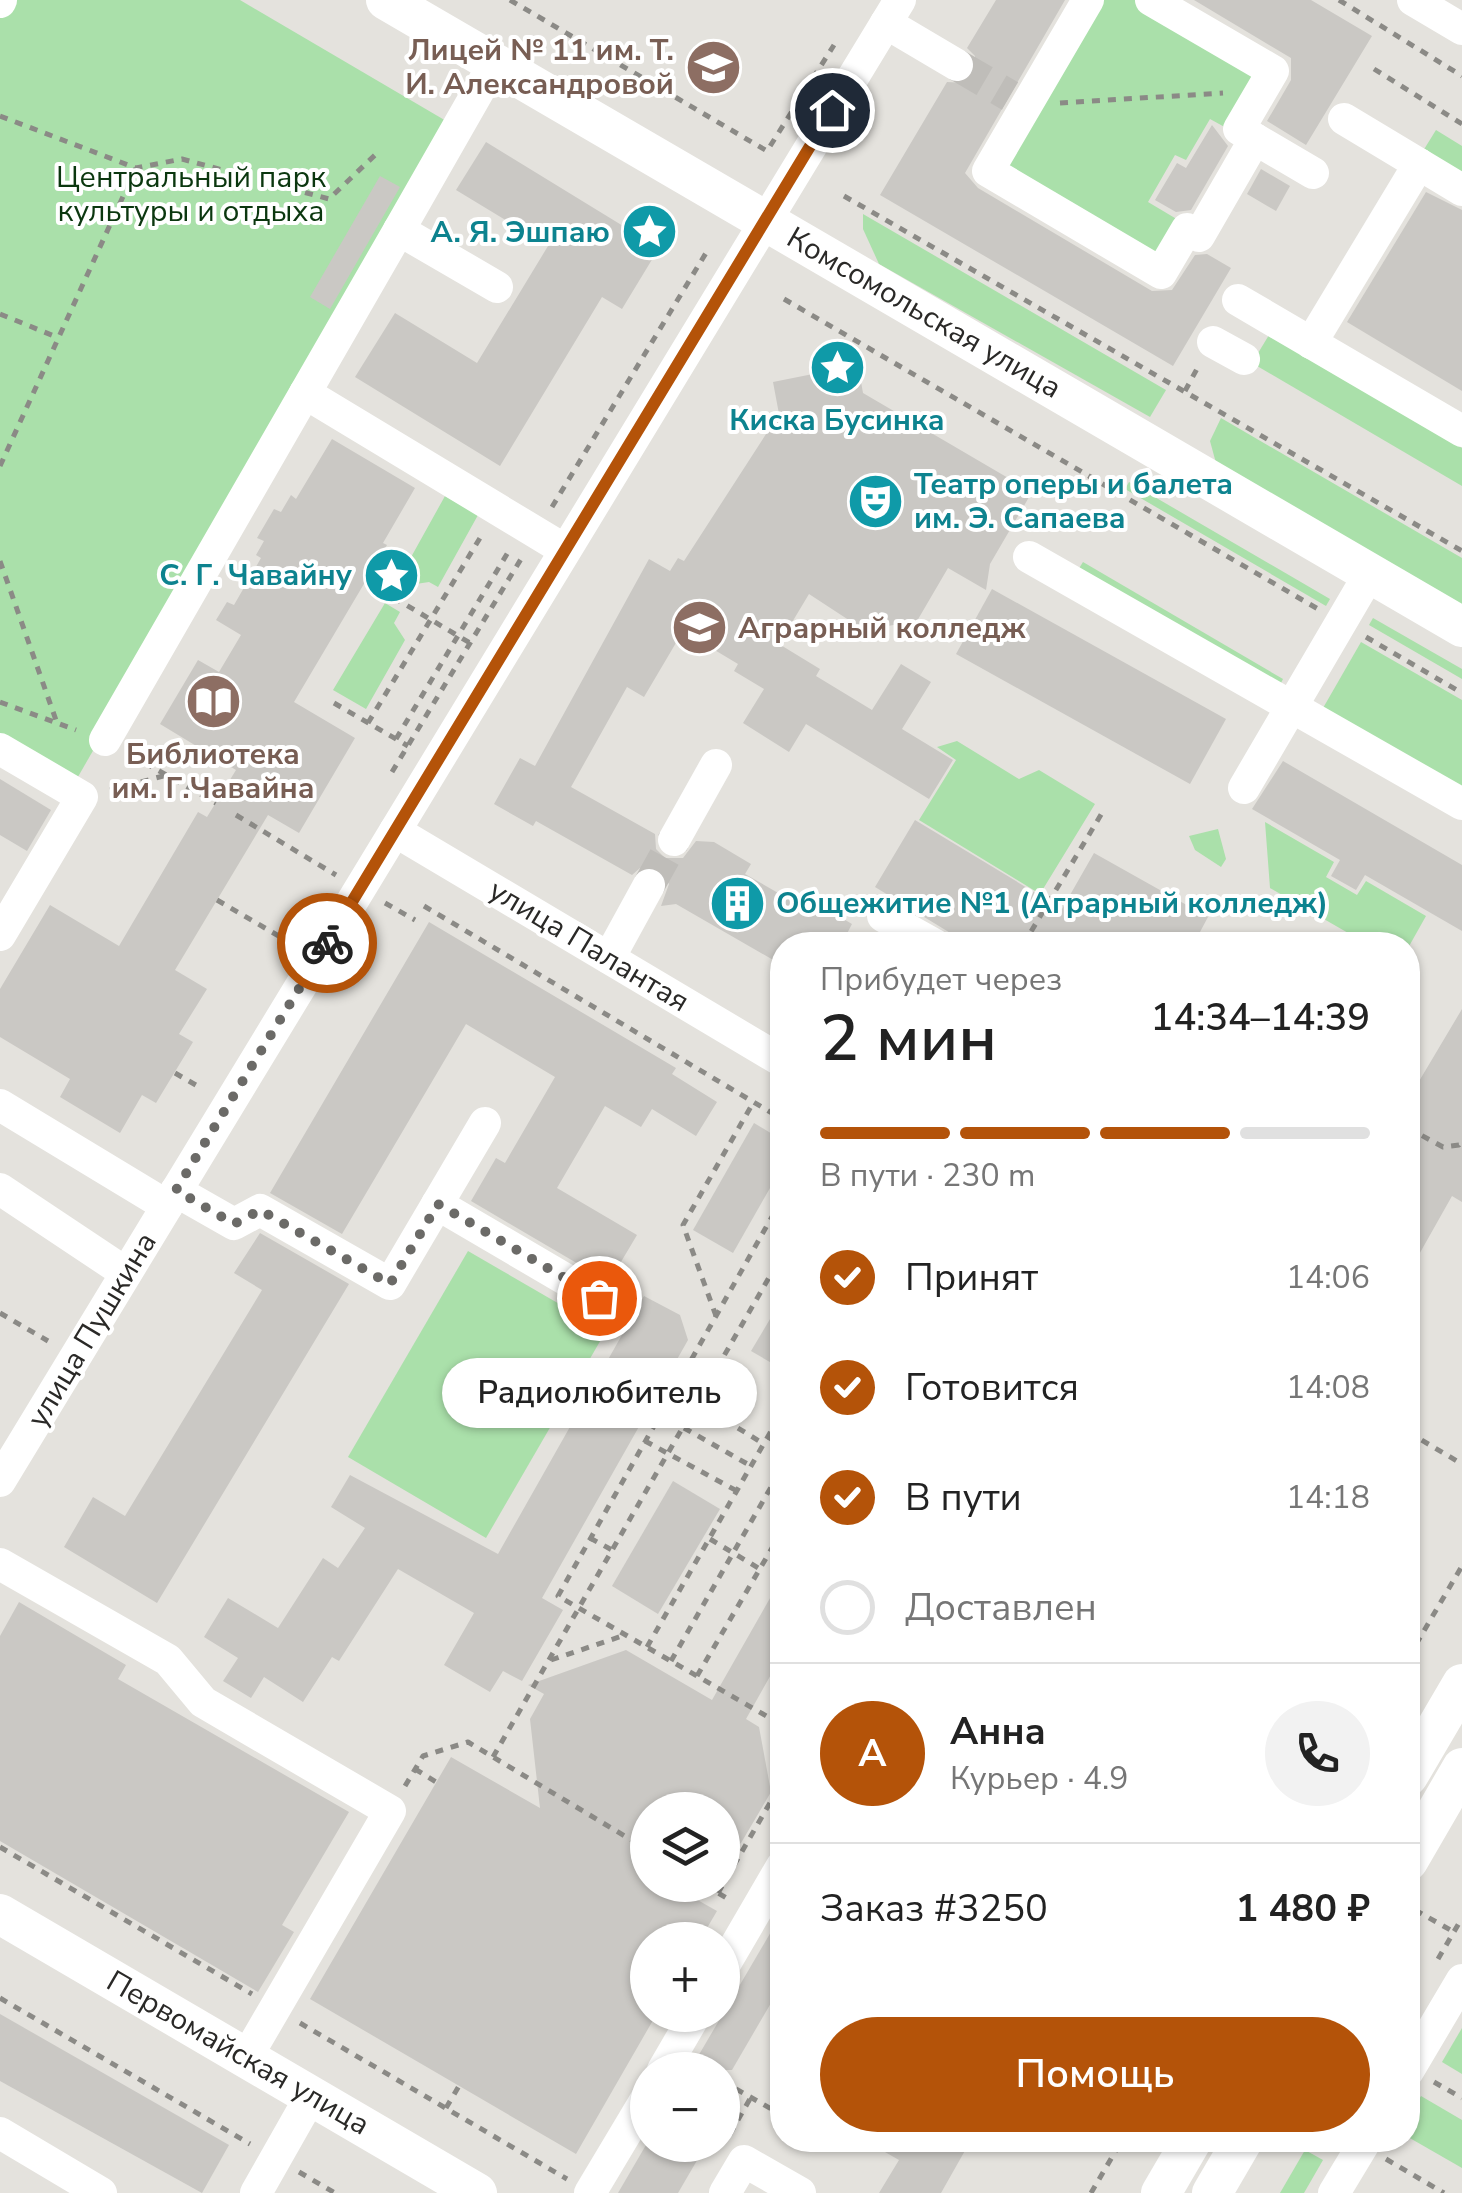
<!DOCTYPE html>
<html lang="ru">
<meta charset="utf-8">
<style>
:root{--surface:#fff;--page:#f2f2f2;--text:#222;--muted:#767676;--line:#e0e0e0;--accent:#b45309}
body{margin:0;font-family:"Nunito Sans",sans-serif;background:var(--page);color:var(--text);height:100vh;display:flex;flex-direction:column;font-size:38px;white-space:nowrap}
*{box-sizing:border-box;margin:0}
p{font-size:32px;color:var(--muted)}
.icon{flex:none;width:55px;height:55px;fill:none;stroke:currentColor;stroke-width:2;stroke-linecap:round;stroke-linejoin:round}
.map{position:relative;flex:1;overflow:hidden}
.panel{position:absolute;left:770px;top:932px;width:650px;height:1220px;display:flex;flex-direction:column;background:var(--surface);border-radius:40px;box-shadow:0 2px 8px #0004}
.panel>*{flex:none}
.fabs{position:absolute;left:630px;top:1792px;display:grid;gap:20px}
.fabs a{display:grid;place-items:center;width:110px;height:110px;border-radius:50%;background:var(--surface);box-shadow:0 2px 8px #0004;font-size:50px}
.pin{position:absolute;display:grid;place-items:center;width:85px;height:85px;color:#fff;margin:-42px;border:5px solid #fff;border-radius:50%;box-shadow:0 2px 10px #0007}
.courier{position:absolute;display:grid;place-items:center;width:100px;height:100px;margin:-50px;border:8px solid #b45309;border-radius:50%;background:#fff;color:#222;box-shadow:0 2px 12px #0007}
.bubble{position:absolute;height:70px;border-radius:35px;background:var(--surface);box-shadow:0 2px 8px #0004;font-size:32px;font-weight:600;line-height:70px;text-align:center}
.head em{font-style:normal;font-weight:600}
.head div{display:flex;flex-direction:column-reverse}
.head{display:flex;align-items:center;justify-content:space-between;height:170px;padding:0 50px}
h1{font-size:65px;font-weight:600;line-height:75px}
.bar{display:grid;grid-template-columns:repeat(4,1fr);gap:15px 10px;align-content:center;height:120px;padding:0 50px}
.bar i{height:12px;border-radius:8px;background:var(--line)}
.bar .selected{background:var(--accent)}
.bar p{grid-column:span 4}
.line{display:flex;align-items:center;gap:25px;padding:0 50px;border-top:2px solid var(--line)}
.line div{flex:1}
.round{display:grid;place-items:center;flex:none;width:105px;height:105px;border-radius:52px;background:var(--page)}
ol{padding:0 50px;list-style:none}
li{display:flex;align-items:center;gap:30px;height:110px}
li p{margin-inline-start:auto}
li .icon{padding:10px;border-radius:50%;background:var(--accent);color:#fff;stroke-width:4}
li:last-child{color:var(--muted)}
li i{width:55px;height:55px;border:5px solid var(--line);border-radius:50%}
.primary-button{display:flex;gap:20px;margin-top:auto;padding:20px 50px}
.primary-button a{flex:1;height:115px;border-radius:60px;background:var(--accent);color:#fff;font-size:40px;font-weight:600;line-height:115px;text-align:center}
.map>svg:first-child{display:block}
</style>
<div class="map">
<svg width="1462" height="2193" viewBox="0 0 1462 2193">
<rect width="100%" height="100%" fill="#e4e2dd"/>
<g fill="#aae0aa">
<path d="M0 0H240L453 125 75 782 0 737Z"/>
<path d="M1096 0H1137L1262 74 1230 130 1210 119 1186 160 1175 155 1148 202 1185 224 1161 266 996 168Z"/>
<path d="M1436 130 1462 146V175L1423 151Z"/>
<path d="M863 214 1166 390 1150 417 879 264 863 229Z"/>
<path d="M1269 335 1462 448V486L1252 363Z"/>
<path d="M1221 418 1462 558V608L1216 463 1210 441Z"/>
<path d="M1129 482 1330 599 1326 606 1125 489Z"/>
<path d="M445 496 478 515 438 587 429 582 416 584 410 594 395 586Z"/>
<path d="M1083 562 1283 679 1279 687 1078 570Z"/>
<path d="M385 603 400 612 394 623 405 640 366 709 333 690Z"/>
<path d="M1373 618 1462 669V679L1369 625Z"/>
<path d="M1361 642 1462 700V797L1319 715Z"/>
<path d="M957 741 1019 779 1039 770 1095 804 1040 894 919 820 956 760 937 747Z"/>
<path d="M1265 822 1334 862 1326 877 1357 895 1366 881 1426 916 1408 948 1369 945 1270 888Z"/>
<path d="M1218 829 1226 859 1221 867 1195 850 1189 836Z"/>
<path d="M468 1251 606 1331 486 1538 348 1457Z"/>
<path d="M1462 2028V2074L1442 2062Z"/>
<path d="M1421 2096 1462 2120V2168L1408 2137V2119Z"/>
<path d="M1305 2150 1323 2160 1304 2193H1280Z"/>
</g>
<g fill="#cac8c4">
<path d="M996 0H1065L965 173 978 188 1152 291 1172 290 1195 255 1207 254 1231 268 1173 366 880 195 947 82 966 83 975 74V56L967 48Z"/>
<path d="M1194 0H1311L1372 36 1306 145 1267 121 1291 80V58Z"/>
<path d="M1212 125 1228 146 1191 210 1176 212 1155 200 1177 163 1186 168Z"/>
<path d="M486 142 659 248 622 309 602 297 500 466 355 377 395 313 477 363 548 246 456 190Z"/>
<path d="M1261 169 1290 186 1276 211 1247 194Z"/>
<path d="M380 176 400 187 330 309 310 297Z"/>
<path d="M1426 192 1462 210V391L1347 322Z"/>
<path d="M858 365 863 393 1032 492 990 564 986 590 948 568 917 621 864 630 809 594 779 644 820 669 816 676 872 710 901 664 931 682 902 729 953 760 929 799 806 724 789 752 743 723 764 689 734 671 738 664 683 631 644 697 627 687 571 787 655 834 656 849 665 858H683L696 841 714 842 751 864 745 874 808 910 813 901 852 924 841 945H782V965L676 904 661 906 669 884 658 867 640 868 632 875 536 821 533 826 494 804 520 758 535 766 649 559 670 571 678 558 684 561 779 414 773 382Z"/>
<path d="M332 439 415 488 383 543 387 545 294 702 355 738 299 833 268 815 175 970 207 989 179 1034 193 1042 156 1103 142 1095 120 1133 60 1097 70 1079 0 1037V989L50 905 119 946 198 812 207 817 236 770 160 724 198 660 219 672 241 635 216 620 227 602 234 605 261 558 256 555 264 541 257 538 274 509 281 512 291 495 296 499Z"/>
<path d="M992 589 1226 719 1190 784 956 654Z"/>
<path d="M1283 761 1462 865V931L1365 875 1356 890 1331 876 1340 860 1252 809Z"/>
<path d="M0 779 51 810 27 851 0 835Z"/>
<path d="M915 820 1062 909 1094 853 1208 917 1193 945H970L875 887Z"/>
<path d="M429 922 676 1068 672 1074 717 1102 696 1136 652 1109 641 1127 605 1106 557 1188 637 1235 609 1282 471 1201 496 1158 505 1163 555 1077 466 1024 342 1234 270 1193Z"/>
<path d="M1462 1009V1202L1452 1196 1408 1274V1077L1418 1083Z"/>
<path d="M754 1123 782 1140V1167L733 1253 693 1230Z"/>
<path d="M260 1233 349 1284 157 1603 64 1547 93 1497 125 1516 262 1290 234 1273Z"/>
<path d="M644 1296 680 1315 688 1340 542 1598 563 1610 522 1681 503 1671 490 1692 444 1665 474 1613 398 1569 339 1661 332 1657 303 1702 264 1677 251 1698 223 1681 238 1658 204 1637 228 1598 278 1628 323 1558 338 1568 365 1528 331 1507 350 1475 498 1554Z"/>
<path d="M782 1299V1369L751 1351Z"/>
<path d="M673 1481 720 1509 658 1614 612 1586Z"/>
<path d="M782 1577V1655L746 1719 759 1727 771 1792 741 1843 722 1853V1810H648V1885H671L717 1911 700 1940H648V2015H656L576 2154 310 1999 451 1757 540 1808 530 1719 544 1694 528 1685 626 1650 712 1700Z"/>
<path d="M19 1602 126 1665 118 1679 349 1812 282 1925 294 1932 258 1992 0 1841V1636Z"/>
<path d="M782 1913V1984L732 2070H690Z"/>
<path d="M0 2014 229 2145 202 2193 0 2081Z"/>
<path d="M864 2140H971L941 2193H879L899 2160Z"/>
<path d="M646 2145H706L678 2193H618Z"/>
</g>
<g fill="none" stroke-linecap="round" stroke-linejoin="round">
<g stroke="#bfbdb9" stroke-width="32" stroke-dasharray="32 16" stroke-linecap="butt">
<path d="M957 65 1010 96"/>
<path d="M649 885 674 840"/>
</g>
<g stroke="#8b8a86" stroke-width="5" stroke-dasharray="8 8" stroke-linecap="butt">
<path d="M510 0 767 151 834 45"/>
<path d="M1339 0 1462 76"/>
<path d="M1374 69 1462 124"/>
<path d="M1060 103 1223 93"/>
<path d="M0 116 136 168 182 159 329 199 375 155"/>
<path d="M844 196 1462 551"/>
<path d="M784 299 1318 609"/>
<path d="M0 314 59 338"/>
<path d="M1185 391 1198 367"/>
<path d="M0 466 136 168"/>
<path d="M552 507 706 253"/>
<path d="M0 561 57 723"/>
<path d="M366 581 470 643"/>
<path d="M1366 637 1462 693"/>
<path d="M0 702 76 730"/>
<path d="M334 703 408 746"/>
<path d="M368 723 483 533"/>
<path d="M396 739 510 549"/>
<path d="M131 755 216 803"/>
<path d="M392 772 521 559"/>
<path d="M110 790 167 775"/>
<path d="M236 815 336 875"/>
<path d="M217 900 289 942"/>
<path d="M385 903 415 920"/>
<path d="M424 906 782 1119"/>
<path d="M1023 945 1105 808"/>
<path d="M175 1073 201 1088"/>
<path d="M1408 1128 1443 1147 1459 1145 1462 1140"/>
<path d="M782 1199 558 1596 782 1725"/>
<path d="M0 1313 48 1341"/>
<path d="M716 1316 683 1225 753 1103"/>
<path d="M697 1403 764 1444"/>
<path d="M684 1428 751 1466"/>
<path d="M1408 1432 1462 1464"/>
<path d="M768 1437 782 1446"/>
<path d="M645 1441 737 1491"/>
<path d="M590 1538 612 1550"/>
<path d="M710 1539 760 1569"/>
<path d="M647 1647 782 1412"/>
<path d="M1408 1658 1462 1566"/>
<path d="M551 1660 625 1635"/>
<path d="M671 1661 782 1468"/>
<path d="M697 1676 782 1531"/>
<path d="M782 1717V1749"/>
<path d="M493 1757 782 1255"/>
<path d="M415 1769 436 1782"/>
<path d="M405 1786 423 1756 468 1742 648 1850"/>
<path d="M0 1847 252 1994"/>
<path d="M705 1885 728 1899"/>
<path d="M718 1893 782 1782"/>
<path d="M1415 1910 1454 1932"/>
<path d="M1438 1959 1462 1918"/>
<path d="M0 1998 250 2144"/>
<path d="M300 2023 567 2179"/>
<path d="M722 2081 782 2115"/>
<path d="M1434 2082 1462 2098"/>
<path d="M446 2108 459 2086"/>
<path d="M730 2134 751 2097"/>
<path d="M826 2140 835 2145"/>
<path d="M1386 2159 1444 2193"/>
<path d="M299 2172 335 2193"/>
<path d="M1091 2193 1122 2140"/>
</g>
<g stroke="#fff" stroke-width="32">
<path d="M1088 0 988 171 1161 273 1187 229 1199 236 1255 139 1239 129 1273 71 1151 0"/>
<path d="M1413 0 1462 29"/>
<path d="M0 2 1 0"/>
<path d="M886 23 957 65"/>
<path d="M495 62 399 230 497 287"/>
<path d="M1344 119 1462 190"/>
<path d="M1255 139 1313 173"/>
<path d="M1238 300 1462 431"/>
<path d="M1213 342 1244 359"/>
<path d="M1311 343 1419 164"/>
<path d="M305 393 565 550"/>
<path d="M1029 557 1462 804"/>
<path d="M105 740 399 230"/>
<path d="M0 749 82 797 0 935"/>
<path d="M1244 788 1370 573"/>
<path d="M395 831 782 1061"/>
<path d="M674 840 716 765"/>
<path d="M883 916 935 945"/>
<path d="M609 958 649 885"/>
<path d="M0 1105 167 1206"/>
<path d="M0 1189 126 1273"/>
<path d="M176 1191 234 1224 260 1210 390 1284 485 1123"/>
<path d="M437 1204 599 1299"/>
<path d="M0 1481 900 0"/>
<path d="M0 1564 168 1660 203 1702 390 1811 246 2058"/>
<path d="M722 1969 782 1866"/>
<path d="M663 2070 695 2015"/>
<path d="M1408 2071 1462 1980"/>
<path d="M0 2133 101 2193"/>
<path d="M256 2193 311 2096"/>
<path d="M590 2193 648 2096"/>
<path d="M725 2193 744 2161 800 2193"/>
<path d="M1334 2193 1366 2140"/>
</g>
<g stroke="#fff" stroke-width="40">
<path d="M386 0 1462 627"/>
<path d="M1408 1776 1462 1684"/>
<path d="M1408 1861 1462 1768"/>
<path d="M0 1914 477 2193"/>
<path d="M1161 2193 1192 2140"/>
<path d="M1212 2193 1243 2140"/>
</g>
</g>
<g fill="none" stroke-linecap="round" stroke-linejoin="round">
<path stroke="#6b6a67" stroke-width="10" stroke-dasharray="0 18" d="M327 943 176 1190 234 1224 260 1210 390 1284 438 1204 599 1298"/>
<path stroke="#b45309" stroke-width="12" d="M327 943 832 110"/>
</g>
<defs>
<symbol id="school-disc" viewBox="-11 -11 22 22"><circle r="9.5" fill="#8d6e63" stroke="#fff"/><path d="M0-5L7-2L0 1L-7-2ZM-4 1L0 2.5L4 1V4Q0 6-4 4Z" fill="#fff"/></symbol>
<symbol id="sight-disc" viewBox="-11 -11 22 22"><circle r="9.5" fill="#0f9aa8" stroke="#fff"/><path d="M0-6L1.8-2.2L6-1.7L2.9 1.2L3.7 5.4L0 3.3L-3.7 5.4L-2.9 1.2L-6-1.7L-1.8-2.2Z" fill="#fff"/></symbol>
<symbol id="theatre-disc" viewBox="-11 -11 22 22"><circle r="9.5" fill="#0f9aa8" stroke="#fff"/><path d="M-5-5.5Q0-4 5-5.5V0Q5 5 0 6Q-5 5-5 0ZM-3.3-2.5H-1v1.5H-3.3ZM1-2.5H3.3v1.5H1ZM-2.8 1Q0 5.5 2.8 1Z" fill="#fff"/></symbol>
<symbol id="university-disc" viewBox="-11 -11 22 22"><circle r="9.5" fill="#8d6e63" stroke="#fff"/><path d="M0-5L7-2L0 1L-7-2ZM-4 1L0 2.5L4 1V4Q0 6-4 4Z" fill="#fff"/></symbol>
<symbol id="library-disc" viewBox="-11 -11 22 22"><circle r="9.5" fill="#8d6e63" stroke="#fff"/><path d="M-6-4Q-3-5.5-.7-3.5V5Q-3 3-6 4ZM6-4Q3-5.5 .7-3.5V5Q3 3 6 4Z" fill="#fff"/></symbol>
<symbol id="building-disc" viewBox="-11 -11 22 22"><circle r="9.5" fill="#0f9aa8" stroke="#fff"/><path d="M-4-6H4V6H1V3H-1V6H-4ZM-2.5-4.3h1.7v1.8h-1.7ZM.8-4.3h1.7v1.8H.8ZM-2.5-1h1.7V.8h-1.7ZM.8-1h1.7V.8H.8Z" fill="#fff"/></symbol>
</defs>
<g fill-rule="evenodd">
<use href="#school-disc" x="682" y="36" width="63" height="63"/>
<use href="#sight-disc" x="618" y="200" width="63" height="63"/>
<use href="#sight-disc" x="806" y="336" width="63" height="63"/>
<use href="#theatre-disc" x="844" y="470" width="63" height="63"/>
<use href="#sight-disc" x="360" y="544" width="63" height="63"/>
<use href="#university-disc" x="668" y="596" width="63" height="63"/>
<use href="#library-disc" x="182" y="670" width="63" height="63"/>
<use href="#building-disc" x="706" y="872" width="63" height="63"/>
</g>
<g text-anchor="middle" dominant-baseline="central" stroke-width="8" stroke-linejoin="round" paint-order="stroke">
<g font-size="30" font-weight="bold" fill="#785e54" stroke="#fff" text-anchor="end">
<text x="674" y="50">Лицей № 11 им. Т.<tspan x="674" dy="34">И. Александровой</tspan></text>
<text x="738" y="628" text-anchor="start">Аграрный колледж</text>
<text x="213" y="754" text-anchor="middle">Библиотека<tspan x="213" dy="34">им. Г.Чавайна</tspan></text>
</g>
<g font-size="30" fill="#0b370f" stroke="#fff">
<text x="191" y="177">Центральный парк<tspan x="191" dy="34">культуры и отдыха</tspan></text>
</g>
<g font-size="30" font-weight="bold" fill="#0d838f" stroke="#fff" text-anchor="end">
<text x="610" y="232">А. Я. Эшпаю</text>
<text x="837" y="420" text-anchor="middle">Киска Бусинка</text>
<text x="914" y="484" text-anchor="start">Театр оперы и балета<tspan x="914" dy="34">им. Э. Сапаева</tspan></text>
<text x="352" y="575">С. Г. Чавайну</text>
<text x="776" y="903" text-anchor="start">Общежитие №1 (Аграрный колледж)</text>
</g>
<g font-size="30" fill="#2a2927" stroke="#fff">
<text transform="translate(924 313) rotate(30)">Комсомольская улица</text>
<text transform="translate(589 946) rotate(31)">улица Палантая</text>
<text transform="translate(92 1330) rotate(-59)">улица Пушкина</text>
<text transform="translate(238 2053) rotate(30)">Первомайская улица</text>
</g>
</g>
</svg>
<div class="fabs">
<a><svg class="icon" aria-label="layers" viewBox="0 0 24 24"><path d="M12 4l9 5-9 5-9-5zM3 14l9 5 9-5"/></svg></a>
<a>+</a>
<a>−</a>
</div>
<div class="pin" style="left:599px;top:1298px;background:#ea580c"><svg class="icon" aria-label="bag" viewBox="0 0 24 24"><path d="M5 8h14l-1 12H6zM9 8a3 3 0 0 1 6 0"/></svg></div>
<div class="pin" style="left:832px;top:110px;background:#1f2937"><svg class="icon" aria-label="home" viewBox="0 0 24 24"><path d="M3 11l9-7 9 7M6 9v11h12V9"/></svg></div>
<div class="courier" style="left:327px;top:943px"><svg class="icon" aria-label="bike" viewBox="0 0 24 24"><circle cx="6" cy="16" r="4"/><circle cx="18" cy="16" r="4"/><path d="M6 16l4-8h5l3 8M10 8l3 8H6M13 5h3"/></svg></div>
<div class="bubble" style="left:442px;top:1358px;width:315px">Радиолюбитель</div>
<section class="panel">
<div class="head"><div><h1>2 мин</h1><p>Прибудет через</p></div><em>14:34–14:39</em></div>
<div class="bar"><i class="selected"></i><i class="selected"></i><i class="selected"></i><i></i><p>В пути · 230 m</p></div>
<ol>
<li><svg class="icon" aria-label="check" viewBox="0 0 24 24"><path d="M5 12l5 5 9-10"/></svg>Принят<p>14:06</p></li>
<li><svg class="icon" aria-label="check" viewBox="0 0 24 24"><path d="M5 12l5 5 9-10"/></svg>Готовится<p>14:08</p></li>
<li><svg class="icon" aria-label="check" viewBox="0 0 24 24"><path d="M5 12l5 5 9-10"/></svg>В пути<p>14:18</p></li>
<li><i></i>Доставлен</li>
</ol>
<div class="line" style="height:180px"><b class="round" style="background:var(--accent);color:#fff">А</b><div><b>Анна</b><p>Курьер · 4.9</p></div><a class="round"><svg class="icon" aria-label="phone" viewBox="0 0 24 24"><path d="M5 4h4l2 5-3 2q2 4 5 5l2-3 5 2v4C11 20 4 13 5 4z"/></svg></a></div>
<div class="line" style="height:130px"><div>Заказ #3250</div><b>1 480 ₽</b></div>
<div class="primary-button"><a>Помощь</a></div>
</section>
</div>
